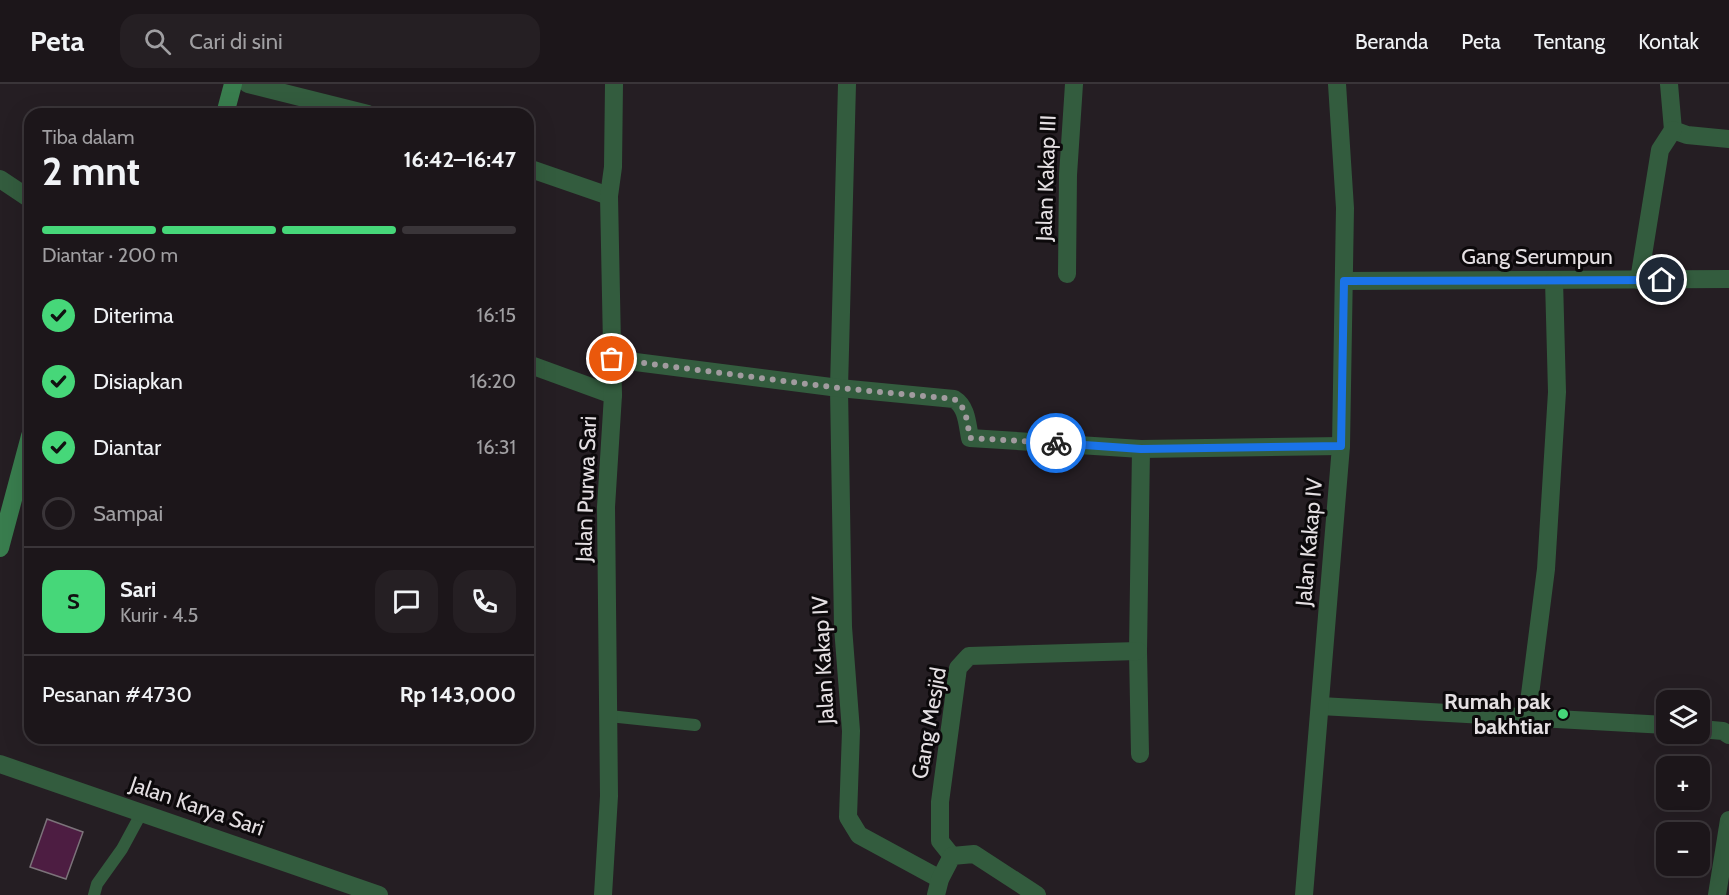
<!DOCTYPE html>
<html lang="id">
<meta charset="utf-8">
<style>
:root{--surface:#1c161a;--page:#251f23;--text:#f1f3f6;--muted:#a09fa2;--line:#3a3539;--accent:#46d779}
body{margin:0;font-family:Cabin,sans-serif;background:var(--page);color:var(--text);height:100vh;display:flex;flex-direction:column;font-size:22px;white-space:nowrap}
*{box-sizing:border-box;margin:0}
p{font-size:20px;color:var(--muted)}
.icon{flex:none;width:33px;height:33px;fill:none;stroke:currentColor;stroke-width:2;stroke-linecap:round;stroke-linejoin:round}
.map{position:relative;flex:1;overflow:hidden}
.details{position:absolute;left:24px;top:24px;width:510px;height:636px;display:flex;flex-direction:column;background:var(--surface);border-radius:18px;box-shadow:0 6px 24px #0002,0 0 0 2px var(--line)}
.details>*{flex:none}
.tools{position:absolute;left:1656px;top:606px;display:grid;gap:12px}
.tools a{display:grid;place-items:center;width:54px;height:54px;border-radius:12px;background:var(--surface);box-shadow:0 6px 24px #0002,0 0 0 2px var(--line);font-size:30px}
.pin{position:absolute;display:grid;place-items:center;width:51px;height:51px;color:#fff;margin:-26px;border:3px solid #fff;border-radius:50%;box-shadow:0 2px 6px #0007}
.courier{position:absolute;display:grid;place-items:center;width:60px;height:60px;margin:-30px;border:4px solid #1a73e8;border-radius:50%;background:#fff;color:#222;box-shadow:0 2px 8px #0007}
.head em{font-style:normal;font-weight:700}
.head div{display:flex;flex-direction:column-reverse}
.head{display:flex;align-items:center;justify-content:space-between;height:102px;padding:0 18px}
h1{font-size:39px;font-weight:700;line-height:45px}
.bar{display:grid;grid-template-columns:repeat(4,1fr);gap:9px 6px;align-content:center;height:72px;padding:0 18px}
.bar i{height:8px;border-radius:4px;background:var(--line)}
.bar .active{background:var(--accent)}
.bar p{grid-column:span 4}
.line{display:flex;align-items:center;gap:15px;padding:0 18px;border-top:2px solid var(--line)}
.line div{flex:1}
.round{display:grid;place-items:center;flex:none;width:63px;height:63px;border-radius:18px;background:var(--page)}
ol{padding:0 18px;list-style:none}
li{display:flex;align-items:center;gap:18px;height:66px}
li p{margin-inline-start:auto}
li .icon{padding:6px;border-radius:50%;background:var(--accent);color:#111;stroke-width:4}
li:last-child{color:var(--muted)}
li i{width:33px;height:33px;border:3px solid var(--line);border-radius:50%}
header{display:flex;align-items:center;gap:36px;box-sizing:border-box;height:84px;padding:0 30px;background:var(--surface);border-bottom:2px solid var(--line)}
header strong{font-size:28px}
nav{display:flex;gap:33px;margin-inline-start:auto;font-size:21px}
.search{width:420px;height:54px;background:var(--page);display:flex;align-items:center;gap:15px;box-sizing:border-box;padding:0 21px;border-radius:18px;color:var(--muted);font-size:22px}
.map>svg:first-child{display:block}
</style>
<header>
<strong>Peta</strong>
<div class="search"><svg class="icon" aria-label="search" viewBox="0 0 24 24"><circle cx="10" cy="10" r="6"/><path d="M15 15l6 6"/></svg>Cari di sini</div>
<nav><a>Beranda</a><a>Peta</a><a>Tentang</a><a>Kontak</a></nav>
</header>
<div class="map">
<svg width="1729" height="811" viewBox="0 0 1729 811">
<rect width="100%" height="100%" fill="#251e23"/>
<path fill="#4d1d42" stroke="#7c737a" stroke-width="1.5" d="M47 735 83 748 66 795 30 783Z"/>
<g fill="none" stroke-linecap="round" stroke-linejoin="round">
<g stroke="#335c3e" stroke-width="12">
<path d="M609 632 695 641"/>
<path d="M94 811 97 800 122 765 142 728"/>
</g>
<g stroke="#335c3e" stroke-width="18">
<path d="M248 0 368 30"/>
<path d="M847 0 839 304 843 543 851 647 848 733 859 751 940 795"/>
<path d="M1669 0 1673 46 1687 51 1729 55"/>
<path d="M528 84 609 112"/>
<path d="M0 95 30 115"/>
<path d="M1067 190 1068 91 1074 0"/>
<path d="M1639 196 1660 66 1673 46"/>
<path d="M1344 197 1729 195"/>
<path d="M612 275 839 304 954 315C967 323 967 339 970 354L1141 365 1341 362"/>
<path d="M528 280 613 311"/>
<path d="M1320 622 1666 641"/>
<path d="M1527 634 1546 485 1557 308 1554 196"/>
<path d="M1700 645 1723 647 1729 651"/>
<path d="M1140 670 1138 567 1141 365"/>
<path d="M0 680 379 811"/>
<path d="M952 772 940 757V718L958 584 969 572 1138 567"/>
<path d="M603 811 609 712 606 423 613 311 609 112 613 83 614 0"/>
<path d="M936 811 940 795 952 772 974 770 1037 811"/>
<path d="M1304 811 1341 362 1345 124 1337 0"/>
<path d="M1717 811 1729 736"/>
</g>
<g stroke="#397d4e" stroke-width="18">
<path d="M225 30 233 0"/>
<path d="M0 464 30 352"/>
</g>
</g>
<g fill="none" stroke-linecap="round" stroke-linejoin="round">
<path stroke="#a19b9f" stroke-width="6" stroke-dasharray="0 10.8" d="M612 275 839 304 954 315C967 323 967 339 970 354L1056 359"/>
<path stroke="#1a73e8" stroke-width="8" d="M1056 359 1141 365 1341 362 1344 197 1662 196"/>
</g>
<circle fill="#46d779" stroke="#0c090b" stroke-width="2" cx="1563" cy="630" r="6"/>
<g text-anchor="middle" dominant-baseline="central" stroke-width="6" stroke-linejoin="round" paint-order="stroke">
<g font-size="22" fill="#e4dfe2" stroke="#0c090b">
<text transform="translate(1046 94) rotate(-88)">Jalan Kakap III</text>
<text x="1537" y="172">Gang Serumpun</text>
<text transform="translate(586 405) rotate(-88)">Jalan Purwa Sari</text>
<text transform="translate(1309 458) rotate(-85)">Jalan Kakap IV</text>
<text transform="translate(823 576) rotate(-93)">Jalan Kakap IV</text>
<text transform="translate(929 639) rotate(-80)">Gang Mesjid</text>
<text transform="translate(197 722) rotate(19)">Jalan Karya Sari</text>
</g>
<g font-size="22" font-weight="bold" fill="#e4dfe2" stroke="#0c090b" text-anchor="end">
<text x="1551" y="617">Rumah pak<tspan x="1551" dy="25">bakhtiar</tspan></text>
</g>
</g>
</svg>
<div class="tools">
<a><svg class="icon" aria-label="layers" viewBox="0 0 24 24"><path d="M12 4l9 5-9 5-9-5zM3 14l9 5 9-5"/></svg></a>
<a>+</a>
<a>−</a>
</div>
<div class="pin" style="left:612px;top:275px;background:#ea580c"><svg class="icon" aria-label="bag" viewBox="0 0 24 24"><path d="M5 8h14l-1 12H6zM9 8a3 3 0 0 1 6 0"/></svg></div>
<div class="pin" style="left:1662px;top:196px;background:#1f2937"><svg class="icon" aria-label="home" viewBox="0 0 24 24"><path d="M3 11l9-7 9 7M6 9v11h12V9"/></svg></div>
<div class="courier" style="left:1056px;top:359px"><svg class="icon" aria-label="bike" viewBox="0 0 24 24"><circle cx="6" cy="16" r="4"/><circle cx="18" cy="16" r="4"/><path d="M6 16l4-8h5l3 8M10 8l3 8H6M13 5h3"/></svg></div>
<section class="details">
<div class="head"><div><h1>2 mnt</h1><p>Tiba dalam</p></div><em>16:42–16:47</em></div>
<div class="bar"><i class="active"></i><i class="active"></i><i class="active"></i><i></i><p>Diantar · 200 m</p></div>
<ol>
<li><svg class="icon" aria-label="check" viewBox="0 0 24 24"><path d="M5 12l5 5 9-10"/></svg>Diterima<p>16:15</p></li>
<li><svg class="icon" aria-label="check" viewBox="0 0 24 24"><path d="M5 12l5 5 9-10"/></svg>Disiapkan<p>16:20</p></li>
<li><svg class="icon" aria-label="check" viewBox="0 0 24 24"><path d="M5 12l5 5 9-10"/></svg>Diantar<p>16:31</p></li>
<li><i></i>Sampai</li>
</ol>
<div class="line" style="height:108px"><b class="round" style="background:var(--accent);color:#111">S</b><div><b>Sari</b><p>Kurir · 4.5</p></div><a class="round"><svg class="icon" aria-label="chat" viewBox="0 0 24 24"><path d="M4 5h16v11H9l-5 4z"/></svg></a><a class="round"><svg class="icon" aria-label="phone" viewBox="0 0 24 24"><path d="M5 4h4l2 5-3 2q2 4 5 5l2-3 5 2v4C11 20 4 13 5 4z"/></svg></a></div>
<div class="line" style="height:78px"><div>Pesanan #4730</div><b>Rp 143,000</b></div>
</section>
</div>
